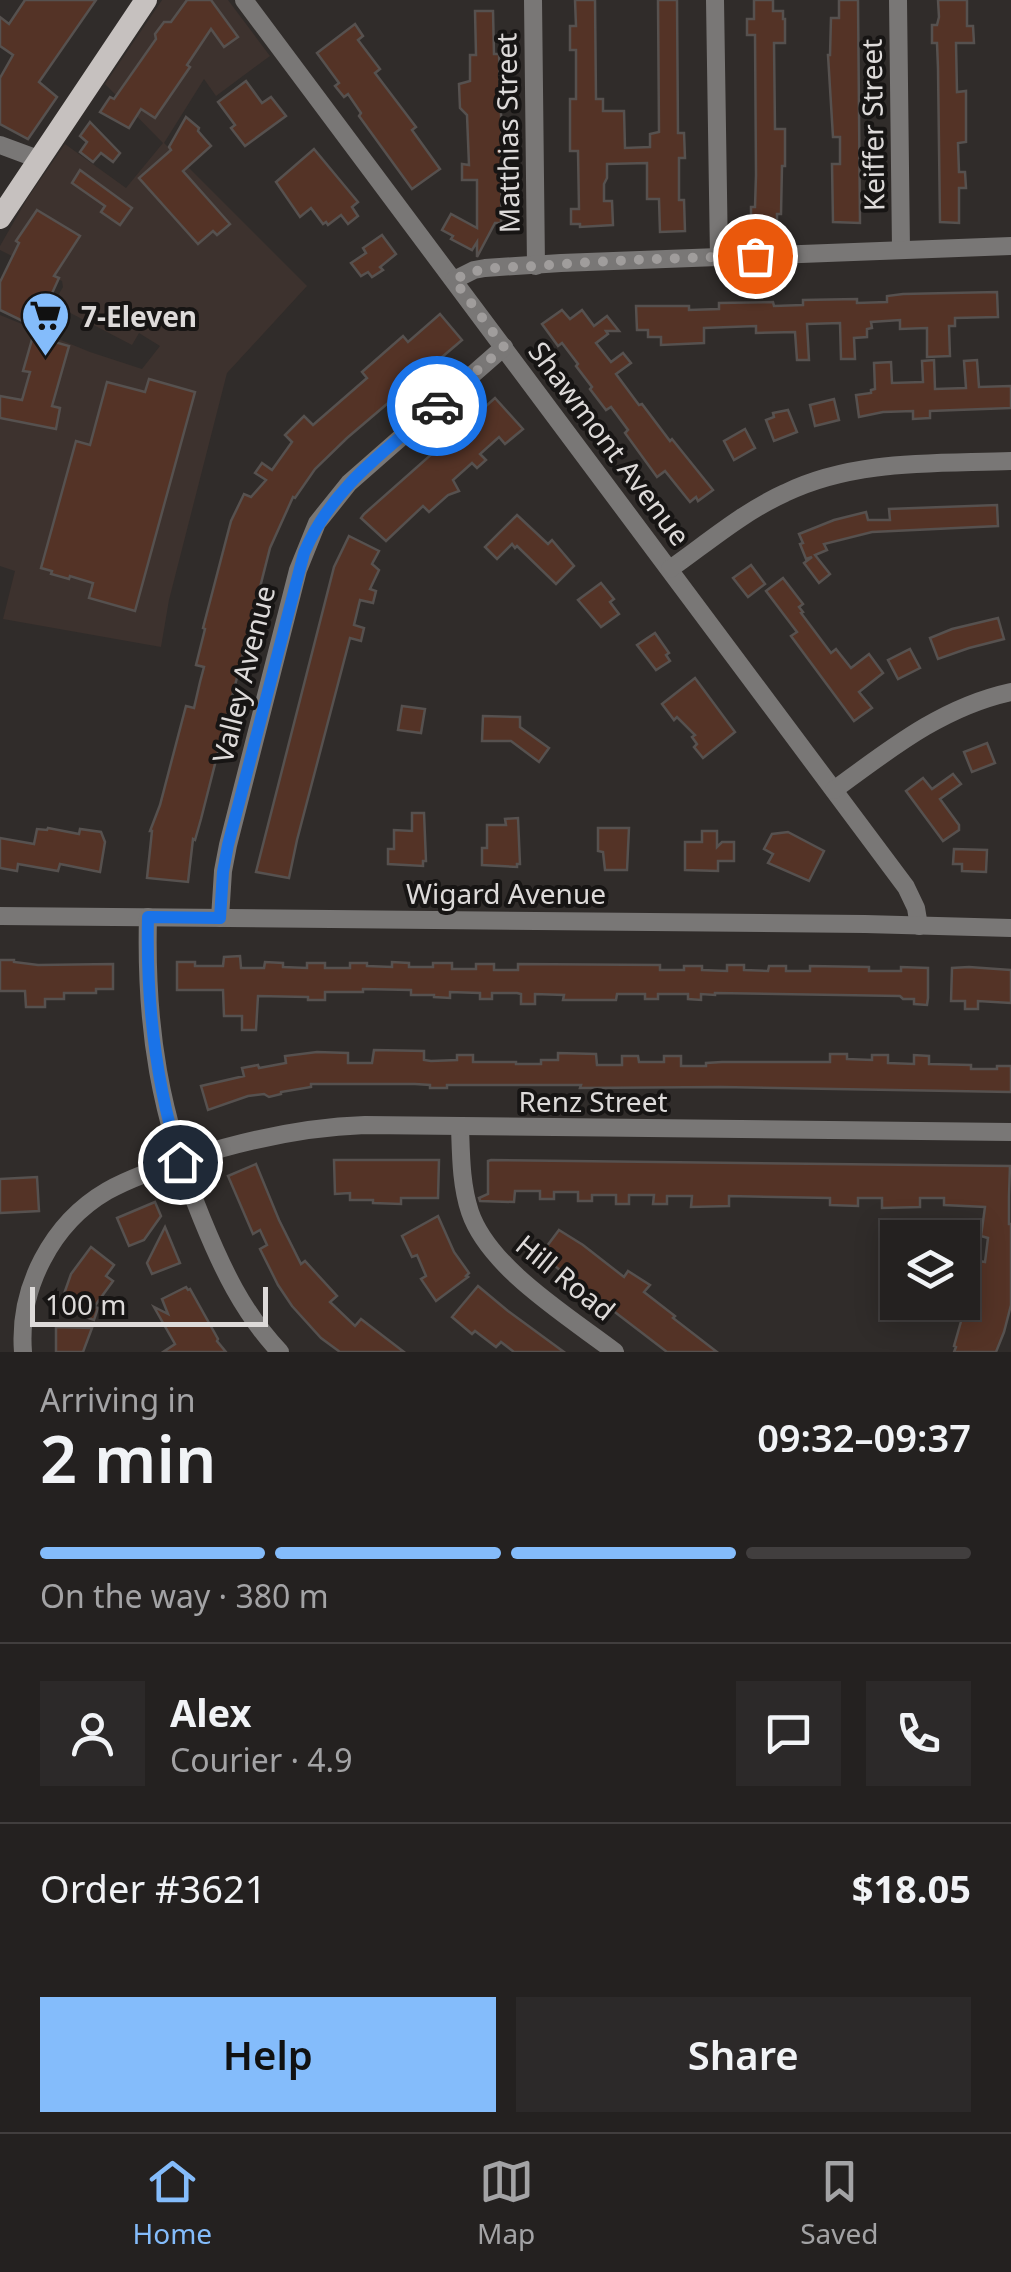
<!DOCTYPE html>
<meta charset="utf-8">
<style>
:root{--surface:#242120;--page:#2c2929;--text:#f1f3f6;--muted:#a3a3a5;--line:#413e3e;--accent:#84bcfb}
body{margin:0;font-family:"Noto Sans",sans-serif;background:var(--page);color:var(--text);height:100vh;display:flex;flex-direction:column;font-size:38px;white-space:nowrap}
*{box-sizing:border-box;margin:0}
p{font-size:32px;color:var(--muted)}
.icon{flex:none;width:55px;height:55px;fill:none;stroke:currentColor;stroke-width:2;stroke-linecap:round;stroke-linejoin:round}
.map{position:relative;height:1352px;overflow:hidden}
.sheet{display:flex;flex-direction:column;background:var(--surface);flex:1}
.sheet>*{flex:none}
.tools{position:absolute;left:880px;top:1220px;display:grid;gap:20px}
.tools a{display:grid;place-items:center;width:100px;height:100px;border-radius:0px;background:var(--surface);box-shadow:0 5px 25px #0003,0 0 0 2px var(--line);font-size:50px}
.scale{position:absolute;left:30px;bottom:25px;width:238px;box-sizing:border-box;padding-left:10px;border:5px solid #dddad9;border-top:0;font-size:28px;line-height:35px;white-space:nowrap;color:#dddad9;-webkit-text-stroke:8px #171514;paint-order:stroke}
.pin{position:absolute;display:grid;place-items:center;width:85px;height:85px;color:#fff;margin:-42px;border:5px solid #fff;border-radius:50%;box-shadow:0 2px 10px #0007}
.courier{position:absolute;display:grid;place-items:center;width:100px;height:100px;margin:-50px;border:8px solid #1a73e8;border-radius:50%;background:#fff;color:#222;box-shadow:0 2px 12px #0007}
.overview em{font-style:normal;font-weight:600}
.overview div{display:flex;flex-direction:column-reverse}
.overview{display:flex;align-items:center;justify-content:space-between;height:170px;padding:0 40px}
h1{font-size:65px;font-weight:600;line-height:75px}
.bar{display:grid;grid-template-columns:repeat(4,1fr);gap:15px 10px;align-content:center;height:120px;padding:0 40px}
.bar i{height:12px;border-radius:8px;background:var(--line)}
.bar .active{background:var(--accent)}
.bar p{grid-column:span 4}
.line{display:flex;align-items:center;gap:25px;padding:0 40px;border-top:2px solid var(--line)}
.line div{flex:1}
.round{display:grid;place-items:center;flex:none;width:105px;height:105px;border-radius:0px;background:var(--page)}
.action{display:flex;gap:20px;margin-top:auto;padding:20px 40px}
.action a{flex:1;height:115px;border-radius:0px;background:var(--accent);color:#111;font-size:40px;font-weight:600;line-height:115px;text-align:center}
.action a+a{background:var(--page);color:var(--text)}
.tab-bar{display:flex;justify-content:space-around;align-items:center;height:140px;border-top:2px solid var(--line);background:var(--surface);font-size:28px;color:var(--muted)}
.tab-bar a{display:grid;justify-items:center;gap:5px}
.tab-bar .active{color:var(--accent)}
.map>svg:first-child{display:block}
</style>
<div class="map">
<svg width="1011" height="1352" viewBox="0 0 1011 1352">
<rect width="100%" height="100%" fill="#302c2a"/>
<path fill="#3d322e" d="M162 0H228L270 56 216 96 204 79 164 143 307 286 227 373 169 600 161 647 3 619 15 571 0 566V315L90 352 142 369 160 346 139 333 132 345 53 304 63 287 62 281 0 250V246L27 199 65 144 126 188 163 143 105 84Z"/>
<g fill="#543326" stroke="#56514f" stroke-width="2.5">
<path d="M25 0H96L39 82 57 97 28 139 0 124V78L13 55 0 46V17L9 24Z"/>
<path d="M187 0H211L238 37 224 47 211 29 187 65 190 67 155 118 141 109 129 128 100 112 110 97 114 99 156 39 155 34 164 22H171Z"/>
<path d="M575 0H595L596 99H603V111H624L625 148 650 147V134L659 132 658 0H677L678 133H684L685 158H679V200H684L685 231 660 232 659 199H647V163L607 164V178L604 184V201H612L613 225 580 227V224H571V209H579L578 151H570V99H576V50H570V26H576Z"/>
<path d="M754 0H773V11H783V19H785V43H774L775 129H785V166H782L781 214H777V224L751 223V207H755L756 175 755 35H747V19H754Z"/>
<path d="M839 0H858L860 223 833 222 832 164H840V137H833L828 55H830L831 18H839Z"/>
<path d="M938 0H967V26H973L974 43H956L957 92 966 91V142L958 143 959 172H965L966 188H959V223L940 222 938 68 937 43H932V25H937L939 17Z"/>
<path d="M475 11H493L494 54H499L502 143 501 223H495L477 257V242L472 250 451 239 453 236 442 230 451 214 477 228V180H462V164L469 165 467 115 460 108 459 84 470 81V55H476Z"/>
<path d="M355 24 363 36 358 40 380 69 375 73 416 127 412 130 440 169 412 189 359 116 361 113 348 94 344 97 335 86 339 83 317 53Z"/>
<path d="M246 81 262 103 271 97 286 116 245 146 231 128 235 125 218 102Z"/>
<path d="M186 117 199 128 198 131 211 146 183 171 230 224 217 235 213 231 198 244 139 178 171 150 169 147Z"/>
<path d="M90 122 120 153 113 162 101 153 93 162 80 152 87 142 80 136Z"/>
<path d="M314 149 358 202 352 207 358 216 348 224 341 215 328 225 326 222 323 224 311 208 300 217 276 182Z"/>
<path d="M80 170 132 208 120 225 101 212 105 206 72 183Z"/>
<path d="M37 210 80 236 54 276 59 278 49 300 42 296 29 324 0 310V282L19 243 16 241Z"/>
<path d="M382 235 396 254 380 267 383 270 372 277 368 272 361 276 351 263 366 253 363 248Z"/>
<path d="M997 292 998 317 955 318V326H949L950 356 927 357V328L900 329V320L871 322 872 328 867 329V337L854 338 855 359H841L840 323 807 324 809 360H797L795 332 756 333V326L704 328V343L661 345V337H648V330H637L636 306H689V310L719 309V303L773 302 774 306 803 305V300L857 299V303L887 302V296L903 294Z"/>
<path d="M562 310 570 319 582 310 594 326 607 316 619 331H606L608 334 596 343 611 362 623 353 631 363 616 374 639 405 642 404 670 441 672 439 713 490 698 501 696 497 690 502 665 471 657 477 625 433 628 430 611 407 606 410 590 389 592 387 576 366 578 364 562 343 558 346 542 324Z"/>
<path d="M440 314 462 340 347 438 315 469 295 498 293 497 270 548 201 819 195 840 193 839 188 882 147 878 152 831H150L160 805 186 706 194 708 200 682 204 667 196 665 205 629 203 628 231 521 244 494 251 497 266 480 255 473 262 463 272 470 292 442 285 435 304 416 313 425 367 378 362 372 403 336 408 342Z"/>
<path d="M33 336 69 346 52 406 60 408 56 429 0 418V396L22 400 30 372 23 371Z"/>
<path d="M934 360 935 389 966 388 964 361 977 360 979 387 1011 386V408L930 411V418L913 419V411L883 412 859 417 856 395 871 393V390L875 389 874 363 891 362 892 383 923 382 922 361Z"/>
<path d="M149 379 195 392 135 611 89 598 93 583 70 576 69 579 51 574 52 571 41 568 76 441 90 445 107 382 145 392Z"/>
<path d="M495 398 523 429 505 444 499 437 480 454 486 460 477 468 472 463 453 480 459 491 448 495 429 512 423 506 386 541 361 518 364 514Z"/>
<path d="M834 399 839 420 815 426 810 405Z"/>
<path d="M788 410 797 432 774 441 766 420 774 417 773 413Z"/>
<path d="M745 429 755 448 734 460 724 441Z"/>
<path d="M997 505 998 526 872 532 824 544 827 550 815 555 830 574 819 583 804 563 812 557 806 559 800 544 803 543 799 534 834 520 866 512 868 520H890L889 509Z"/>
<path d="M517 515 548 544 552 540 574 566 556 584 517 546 515 548 512 544 497 559 485 547Z"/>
<path d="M349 536 379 551 372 564 379 570 370 589 376 591 373 603 360 600 354 625 364 628 361 641 350 638 297 840 289 878 256 872 334 567Z"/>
<path d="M751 565 765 584 748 597 733 578Z"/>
<path d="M783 578 803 604 799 607 803 612 801 613 831 653 836 649 851 668 869 654 883 673 859 692 872 708 854 721 791 636 797 632 766 591Z"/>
<path d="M601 583 614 599 610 602 619 614 601 627 578 600Z"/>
<path d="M998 618 1004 639 969 648 938 659 930 638 952 629Z"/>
<path d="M655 633 669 653 666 655 670 661 656 670 637 645Z"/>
<path d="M910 649 920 668 898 679 888 660Z"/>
<path d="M695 678 735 732 703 758 694 747 697 744 692 737 695 735 677 717 674 720 662 704Z"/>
<path d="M402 706 425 709 421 733 398 730Z"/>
<path d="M483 716 520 717V727L549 748 539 762 511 741H482Z"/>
<path d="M987 743 995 763 972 772 964 752Z"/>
<path d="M953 774 961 784 940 799 959 825V830L943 841 906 791 923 778 932 789Z"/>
<path d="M412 813H424L426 861H423V866L388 864V849H394V830L412 831Z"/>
<path d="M518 818 520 864H517V867L482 865V848H487V825H506L505 819Z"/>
<path d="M48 828 79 834 80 829 101 832 105 842 100 872 60 864 58 871 18 864 17 871 0 868V838L34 844 37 829 47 830Z"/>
<path d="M598 828H629L627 870H605L603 852 598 851Z"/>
<path d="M702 831H717V847L722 842H734V861H718V871L685 870V842H702Z"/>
<path d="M788 832 824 851 809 881 768 863 773 854 764 849 772 834Z"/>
<path d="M954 849 987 850 986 872 962 871V864H953Z"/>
<path d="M240 956 241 968H264L265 962 283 963V967L307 968V963H325V968H350V963H367V966L392 967V962L409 963V967H433V963H452V969H476V964H494V970H518V964L660 965V970H684V966H702V970L727 971V965H744V970L768 971 769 966H786V971H810V966L869 967V971H901V967L928 968V998L927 1005 914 1004V999H903L900 996 715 993V995L701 994V1000L688 999V994H658V999H645V994H617L616 1000H563L564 995 535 994V1004H521V994L517 993H492V999H480V993L450 992V998L434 997V995H411V990L363 989V992H325V1000H308V997L258 996 256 1030H242V1016H224L223 990H177V962H195V966H223L224 957Z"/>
<path d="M0 960H14V962L38 965 113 964V989H96V993H64V999H45V1007H26L25 991H0Z"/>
<path d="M969 967 1011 970V1003L978 1001V1009H965V1001H951L952 968Z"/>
<path d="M374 1050 424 1051V1060L431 1061 457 1060V1055H473V1062H516V1064H541V1060H558V1053L596 1054 597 1065H622V1056H638L639 1062H664V1056H681V1066H706V1063L722 1062H830V1054H847V1059L872 1060V1055H888V1063L914 1064V1055L929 1056V1064L971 1065V1069H997V1066H1011V1092L721 1087 580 1088 581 1085H447V1088H430V1085L415 1084H311V1087L281 1092V1094L269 1097 264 1094 248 1096 208 1110 201 1086 244 1076 242 1068 258 1065 259 1068 286 1063 285 1056 317 1052 348 1053V1063H372Z"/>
<path d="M334 1160H439L438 1198H401V1204L373 1203V1200H350V1193L335 1194Z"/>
<path d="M491 1160 1010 1166 1009 1196V1224H1011V1305L1004 1332 996 1352H954L956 1347 954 1346 968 1297H971L979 1261 985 1262 988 1238 981 1236 985 1207 944 1205V1198H920V1207L882 1208V1198H858V1206L830 1205V1198L729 1196V1206L691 1207 692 1196H667V1204H653L654 1195H629V1204H616V1195H592V1201H578V1192H554V1199H540V1191H515L514 1202 480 1201 479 1198 488 1194V1161Z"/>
<path d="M256 1164 279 1220 301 1264 305 1261 337 1296 330 1302 355 1326 361 1319 404 1352H340L321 1338 292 1306 278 1285 260 1249 267 1245 260 1230 253 1234 228 1176Z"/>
<path d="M37 1177 39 1211 0 1213V1179Z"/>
<path d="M155 1202 161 1216 144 1240 129 1246 117 1218Z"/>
<path d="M438 1216 454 1252 469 1273 466 1276 468 1277 436 1301 421 1279 426 1276 417 1255 412 1257 402 1236Z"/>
<path d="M165 1227 180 1263 152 1274 147 1263Z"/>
<path d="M559 1230 583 1245 624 1277 628 1271 650 1285 644 1292 675 1316 673 1318 717 1352H667L543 1257 541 1254Z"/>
<path d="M91 1247 114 1265 106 1276 113 1281 94 1307 98 1308 94 1320 59 1308 71 1274Z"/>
<path d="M478 1286 508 1311 564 1352H514L501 1342 496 1347 475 1331 472 1334 452 1317Z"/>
<path d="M186 1287 188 1290 190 1289 218 1339 217 1341 226 1352H163L175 1344 154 1307 168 1314 162 1299Z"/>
<path d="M56 1327 92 1328 83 1352H56Z"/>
</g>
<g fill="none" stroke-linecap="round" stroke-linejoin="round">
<g stroke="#797776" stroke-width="18">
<path d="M244 0 906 887 916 908 919 926"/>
<path d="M533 0 536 266"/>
<path d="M715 0 719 257"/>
<path d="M898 0 901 250"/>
<path d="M0 145 38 159"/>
<path d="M454 280 474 270 485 268 561 263 1011 246"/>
<path d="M670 569C707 543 743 512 785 493 855 459 935 464 1011 461"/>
<path d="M834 790C890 749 942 707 1011 692"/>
<path d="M0 916 865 924 1011 928"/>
<path d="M148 917C145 1028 160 1117 202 1219 222 1268 243 1313 280 1352"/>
<path d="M220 918 223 871 228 845 298 570 317 523 349 483 504 347"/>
<path d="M460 1127C461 1156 461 1185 470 1212 489 1268 568 1316 615 1352"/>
<path d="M23 1352C18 1288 52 1223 107 1191 134 1176 164 1167 193 1157 250 1139 305 1127 365 1125L1011 1132"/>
</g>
<path stroke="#c6c1bf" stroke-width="22" d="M0 218 146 0"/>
</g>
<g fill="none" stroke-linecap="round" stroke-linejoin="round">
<path stroke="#a09d9c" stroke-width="10" stroke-dasharray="0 18" d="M437 406 504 347 454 280C480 265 508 268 537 266 610 260 682 258 755 256"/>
<path stroke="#1a73e8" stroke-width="12" d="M180 1162C155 1081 146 1001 148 917L220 918 223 872 228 845 304 553C332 487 384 452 437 406"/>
</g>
<defs>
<symbol id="supermarket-pin" viewBox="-11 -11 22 30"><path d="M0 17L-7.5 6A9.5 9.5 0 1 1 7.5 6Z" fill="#84bcfb" stroke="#171514"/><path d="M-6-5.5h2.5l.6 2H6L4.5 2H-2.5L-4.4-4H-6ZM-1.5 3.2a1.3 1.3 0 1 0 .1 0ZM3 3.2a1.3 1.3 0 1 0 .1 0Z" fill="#111"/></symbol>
</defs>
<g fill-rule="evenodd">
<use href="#supermarket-pin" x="18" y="288" width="55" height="75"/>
</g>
<g text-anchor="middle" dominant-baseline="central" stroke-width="8" stroke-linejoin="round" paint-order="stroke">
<g font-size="28" fill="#dddad9" stroke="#171514">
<text transform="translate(872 125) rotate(-91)">Keiffer Street</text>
<text transform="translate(507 133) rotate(-91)">Matthias Street</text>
<text transform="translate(610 443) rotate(53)">Shawmont Avenue</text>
<text transform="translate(243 674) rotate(-76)">Valley Avenue</text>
<text x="506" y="893">Wigard Avenue</text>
<text x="593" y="1101">Renz Street</text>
<text transform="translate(566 1277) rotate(39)">Hill Road</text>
</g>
<g font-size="28" font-weight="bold" fill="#dddad9" stroke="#171514" text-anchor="start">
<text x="81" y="316">7-Eleven</text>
</g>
</g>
</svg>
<div class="tools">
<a><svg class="icon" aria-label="layers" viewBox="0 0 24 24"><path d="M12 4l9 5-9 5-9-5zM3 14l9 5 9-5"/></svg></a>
</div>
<div class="scale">100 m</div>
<div class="pin" style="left:755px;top:256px;background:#ea580c"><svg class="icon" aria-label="bag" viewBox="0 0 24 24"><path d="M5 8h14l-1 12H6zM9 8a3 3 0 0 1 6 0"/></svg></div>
<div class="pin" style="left:180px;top:1162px;background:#1f2937"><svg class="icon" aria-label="home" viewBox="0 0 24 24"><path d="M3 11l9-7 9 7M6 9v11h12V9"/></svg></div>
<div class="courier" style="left:437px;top:406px"><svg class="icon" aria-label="car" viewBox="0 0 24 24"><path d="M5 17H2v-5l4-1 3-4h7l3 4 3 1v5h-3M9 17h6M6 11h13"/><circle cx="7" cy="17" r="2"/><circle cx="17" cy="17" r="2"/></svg></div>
</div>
<section class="sheet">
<div class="overview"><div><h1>2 min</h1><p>Arriving in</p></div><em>09:32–09:37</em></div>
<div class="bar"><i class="active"></i><i class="active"></i><i class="active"></i><i></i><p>On the way · 380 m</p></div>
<div class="line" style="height:180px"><a class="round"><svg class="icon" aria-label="person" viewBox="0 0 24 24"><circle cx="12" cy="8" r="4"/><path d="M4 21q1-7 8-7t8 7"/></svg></a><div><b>Alex</b><p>Courier · 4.9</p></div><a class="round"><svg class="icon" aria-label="chat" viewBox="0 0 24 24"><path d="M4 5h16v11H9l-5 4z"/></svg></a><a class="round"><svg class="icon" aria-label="phone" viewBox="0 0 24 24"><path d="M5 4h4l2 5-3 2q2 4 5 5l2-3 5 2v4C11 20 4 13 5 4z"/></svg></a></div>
<div class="line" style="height:130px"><div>Order #3621</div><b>$18.05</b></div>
<div class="action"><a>Help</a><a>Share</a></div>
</section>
<nav class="tab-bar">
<a class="active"><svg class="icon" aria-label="home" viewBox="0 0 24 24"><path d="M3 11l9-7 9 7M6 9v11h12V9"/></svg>Home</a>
<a><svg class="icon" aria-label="map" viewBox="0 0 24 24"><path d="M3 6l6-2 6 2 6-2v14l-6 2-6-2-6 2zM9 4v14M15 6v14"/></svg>Map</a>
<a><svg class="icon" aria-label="saved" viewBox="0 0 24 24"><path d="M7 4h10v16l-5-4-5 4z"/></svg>Saved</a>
</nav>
